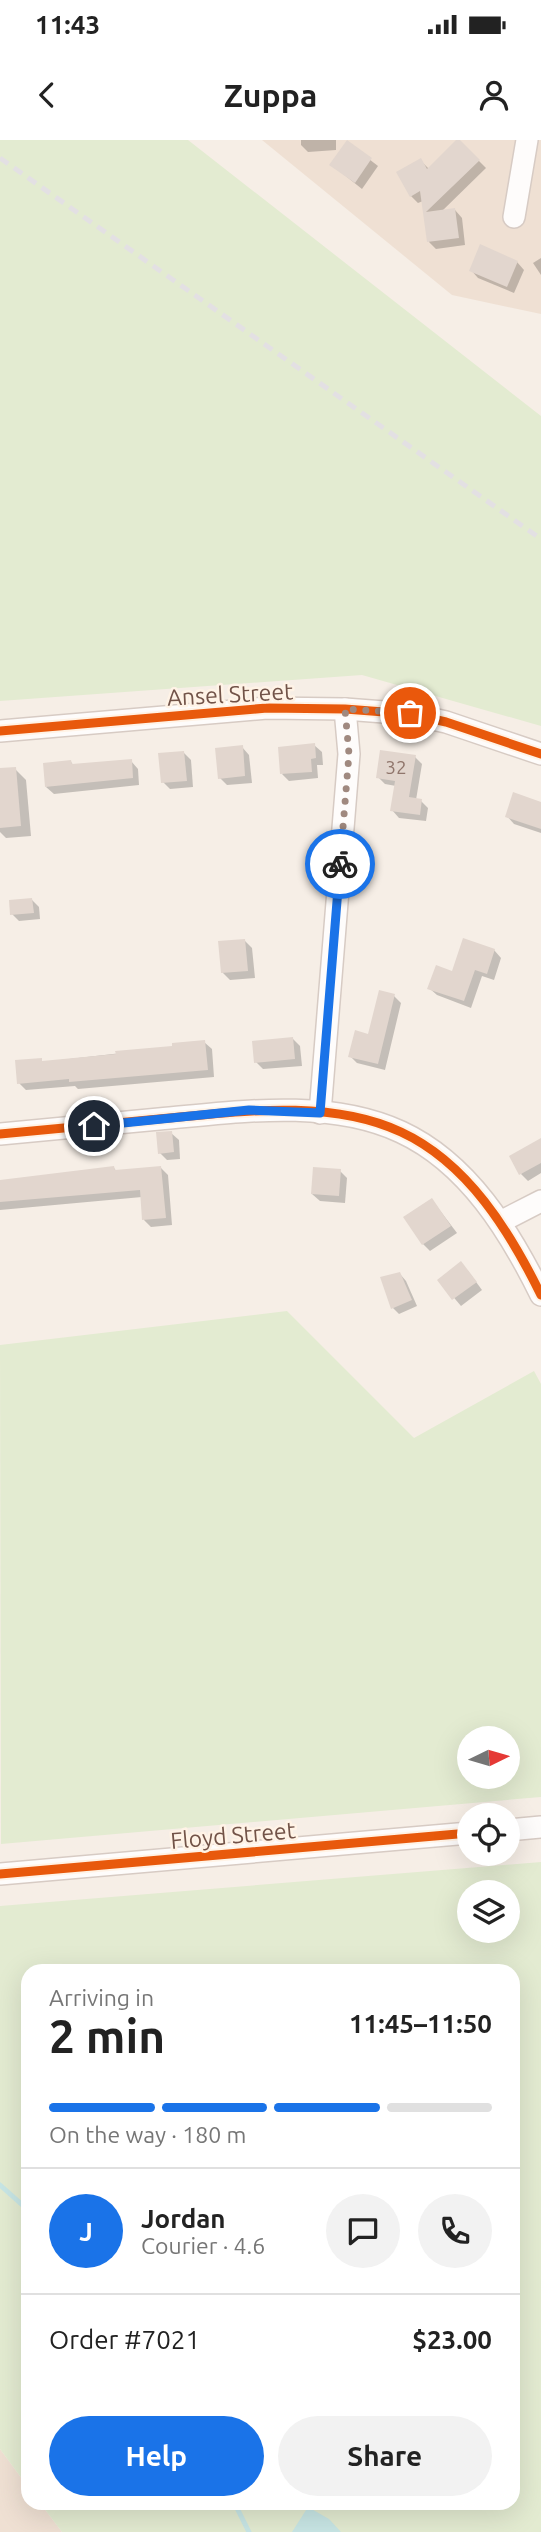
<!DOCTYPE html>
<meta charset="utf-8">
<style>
:root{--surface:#fff;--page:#f2f2f2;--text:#222;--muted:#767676;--line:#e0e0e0;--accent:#1a73e8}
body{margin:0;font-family:Ubuntu,sans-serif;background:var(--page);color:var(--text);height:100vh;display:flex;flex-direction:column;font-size:26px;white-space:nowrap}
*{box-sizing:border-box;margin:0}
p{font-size:23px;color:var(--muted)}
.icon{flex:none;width:38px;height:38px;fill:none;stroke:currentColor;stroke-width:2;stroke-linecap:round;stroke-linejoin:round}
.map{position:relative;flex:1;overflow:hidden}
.panel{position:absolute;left:21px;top:1824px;width:499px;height:546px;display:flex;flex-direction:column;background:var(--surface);border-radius:21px;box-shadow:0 7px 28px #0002}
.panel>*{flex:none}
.needle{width:46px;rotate:85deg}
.controls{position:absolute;left:457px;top:1586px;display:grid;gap:14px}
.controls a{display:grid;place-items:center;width:63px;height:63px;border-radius:50%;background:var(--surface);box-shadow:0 7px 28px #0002;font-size:35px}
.pin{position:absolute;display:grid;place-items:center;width:60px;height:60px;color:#fff;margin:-30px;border:4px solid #fff;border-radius:50%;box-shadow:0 2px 7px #0007}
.courier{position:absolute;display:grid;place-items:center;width:70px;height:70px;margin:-35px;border:5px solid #1a73e8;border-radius:50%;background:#fff;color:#222;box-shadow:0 2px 9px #0007}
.headline em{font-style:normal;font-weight:700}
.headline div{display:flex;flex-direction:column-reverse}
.headline{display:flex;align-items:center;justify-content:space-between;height:119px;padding:0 28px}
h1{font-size:46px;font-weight:700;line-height:52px}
.bar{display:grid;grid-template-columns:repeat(4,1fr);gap:10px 7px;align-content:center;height:84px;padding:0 28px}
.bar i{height:9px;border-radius:5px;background:var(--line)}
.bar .selected{background:var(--accent)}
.bar p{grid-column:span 4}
.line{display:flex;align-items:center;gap:18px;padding:0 28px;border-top:2px solid var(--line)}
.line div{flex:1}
.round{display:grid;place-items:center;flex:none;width:74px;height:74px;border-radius:37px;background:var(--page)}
.button{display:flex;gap:14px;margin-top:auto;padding:14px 28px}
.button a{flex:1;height:80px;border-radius:42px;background:var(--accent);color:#fff;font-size:28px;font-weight:700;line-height:80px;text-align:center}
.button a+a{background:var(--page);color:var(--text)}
.status{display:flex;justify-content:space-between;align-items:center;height:49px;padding:0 35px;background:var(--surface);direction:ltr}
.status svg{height:19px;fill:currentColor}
header{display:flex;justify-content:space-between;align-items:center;height:91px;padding:0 28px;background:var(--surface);font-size:32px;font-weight:700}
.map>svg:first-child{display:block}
</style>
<div class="status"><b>11:43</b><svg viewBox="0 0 49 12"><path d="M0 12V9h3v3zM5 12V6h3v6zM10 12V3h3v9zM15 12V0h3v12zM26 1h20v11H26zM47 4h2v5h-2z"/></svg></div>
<header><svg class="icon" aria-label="back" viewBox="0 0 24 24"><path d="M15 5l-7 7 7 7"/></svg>Zuppa<svg class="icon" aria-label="person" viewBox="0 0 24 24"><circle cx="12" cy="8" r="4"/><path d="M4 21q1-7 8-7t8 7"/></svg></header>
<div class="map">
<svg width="541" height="2392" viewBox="0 0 541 2392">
<rect width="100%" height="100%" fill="#f6eee6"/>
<g fill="#efe0d3">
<path d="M262 0H541V174L452 155Z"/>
<path d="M0 2309 28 2347V2362L40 2363 62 2392H0Z"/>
</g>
<g fill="#e3ebd1" fill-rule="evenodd">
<path d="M0 0H188L541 276V586L362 535 0 561Z"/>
<path d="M287 1171 414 1298 534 1231 541 1244V1657L1 1704 0 1205ZM469 1598H508V1636H469Z"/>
<path d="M541 1722V2392H62L40 2363 513 2362V1830H28V2347L0 2309V1766ZM469 1752H508V1790H469Z"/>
</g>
<path fill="#c8e6e5" d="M308 2367 329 2379 341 2392H292Z"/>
<g fill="#0003">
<path d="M301 0H336V10L308 12 301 5Z"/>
<path d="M458 0 486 28 441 72 455 70 462 78 465 105 436 109 429 102 423 61 418 63 411 56 421 21 429 29Z"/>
<path d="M347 2 378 26 362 49 332 25Z"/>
<path d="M541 118V135L533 123Z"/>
<path d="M517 122 524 130 514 153 478 138 471 130Z"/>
<path d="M314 605 322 612 323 625H317L318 638 289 641 282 634Z"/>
<path d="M242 607 249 615 252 643 227 645 220 638Z"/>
<path d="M183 612 191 620 193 647 170 649 163 642Z"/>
<path d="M415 617 422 624 416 660 421 661 428 668 426 681 399 678 392 670 396 646 385 644 378 637Z"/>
<path d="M131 621 138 629 139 645 54 654 46 647 71 622 74 626Z"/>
<path d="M15 629 26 640 31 696 6 698 0 692V630Z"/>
<path d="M541 663V693L514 684 507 676Z"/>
<path d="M32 760 39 767 40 779 19 781 12 774Z"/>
<path d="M245 801 252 808 255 838 230 840 222 832Z"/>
<path d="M494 810 501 818 494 840 482 836 471 868 437 855 429 848Z"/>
<path d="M394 856 401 863 385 930 357 923 350 916 369 896Z"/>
<path d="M293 899 300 906 302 926 263 929 256 922Z"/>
<path d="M204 902 212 909 214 937 78 949 75 946 26 950 19 943 41 920 43 922 174 907Z"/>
<path d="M171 993 179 1000 180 1019 167 1020 160 1013Z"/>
<path d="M541 1000V1033L528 1041 521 1034Z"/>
<path d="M114 1028 117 1032 161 1028 168 1035 172 1085 151 1087 144 1080 142 1057 0 1070V1041Z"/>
<path d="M340 1031 347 1038 345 1063 320 1061 312 1054Z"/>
<path d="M432 1060 457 1093 430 1111 423 1104Z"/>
<path d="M468 1131 482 1150 461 1166 439 1140Z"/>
<path d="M400 1134 406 1141 417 1166 399 1174 393 1168Z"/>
</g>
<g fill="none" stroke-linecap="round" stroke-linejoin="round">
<g stroke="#c8e6e5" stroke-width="5">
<path d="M0 2045 28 2070"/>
<path d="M234 2362 249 2392"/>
</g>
</g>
<g fill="#e2d6ce">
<path d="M347 0 372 18 355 43 329 25Z"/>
<path d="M456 0H460L480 20 426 72 455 68 459 98 427 102 420 51 410 57 396 32 421 18 427 29Z"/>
<path d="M480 104 518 121 507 147 469 131Z"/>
<path d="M315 603 316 618 311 619 312 632 280 634 278 607Z"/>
<path d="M243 605 245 636 218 639 215 608Z"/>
<path d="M380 610 416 615 409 657 422 659 420 675 390 671 395 641 376 638Z"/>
<path d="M184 611 187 641 161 643 158 613Z"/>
<path d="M132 619 133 638 45 647 43 623 71 620 72 624Z"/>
<path d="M16 627 21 686 0 688V628Z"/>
<path d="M513 652 541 662V689L505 677Z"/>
<path d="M32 758 34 773 10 775 9 760Z"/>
<path d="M463 798 495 809 487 834 475 830 464 861 427 849 436 825 452 831Z"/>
<path d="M245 799 248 831 221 833 218 801Z"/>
<path d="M379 850 395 854 378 924 348 917 355 890 368 894Z"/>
<path d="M293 897 295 919 254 923 252 901Z"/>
<path d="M205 900 208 930 69 942V939L17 944 15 920 42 918V921L116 914 115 911 172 906V903Z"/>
<path d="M172 991 174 1012 158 1014 156 992Z"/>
<path d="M541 998V1023L519 1035 509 1016Z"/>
<path d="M114 1026 115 1030 161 1026 166 1078 142 1080 140 1050 0 1062V1040Z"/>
<path d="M313 1027 341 1029 339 1056 311 1054Z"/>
<path d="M432 1058 451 1086 422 1105 403 1077Z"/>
<path d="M461 1121 477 1142 452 1160 437 1140Z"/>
<path d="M400 1132 412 1160 391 1169 380 1137Z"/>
</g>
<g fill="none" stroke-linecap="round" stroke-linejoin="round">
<defs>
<g id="street">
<path d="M514 77 527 0"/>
<path d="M0 591 267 568 345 569 410 574 446 582 541 614"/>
<path d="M320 973 349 614 345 569"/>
<path d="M0 994C53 989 106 984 159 979 237 972 328 958 401 992 468 1023 510 1092 541 1155"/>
<path d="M500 1082 541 1061"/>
<path d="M508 1690 541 1687"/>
<path d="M0 1734 469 1693"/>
</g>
</defs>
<use href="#street" stroke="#d7cbc4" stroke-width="24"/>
<use href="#street" stroke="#fefcfb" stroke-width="21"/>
<path stroke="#e3e0e3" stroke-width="5" stroke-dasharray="10 7" stroke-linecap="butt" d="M0 18 541 399"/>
<defs>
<g id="cycleway">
<path d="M0 591 267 568 345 569 410 574 446 582 541 614"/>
<path d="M0 994C53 989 106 984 159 979 237 972 328 958 401 992 468 1023 510 1092 541 1155"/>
<path d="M0 1734 469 1693"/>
</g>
</defs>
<use href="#cycleway" stroke="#fff3e6" stroke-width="13"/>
<use href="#cycleway" stroke="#e8590c" stroke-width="9"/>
</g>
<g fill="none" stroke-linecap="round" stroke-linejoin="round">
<path stroke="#a0897f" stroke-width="7" stroke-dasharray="0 12.6" d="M340 724 349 614 345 569 410 573"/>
<path stroke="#1a73e8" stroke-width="9" d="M94 986 249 970 320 973 340 724"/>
</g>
<g text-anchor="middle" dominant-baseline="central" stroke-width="5" stroke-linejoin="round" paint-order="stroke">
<g font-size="19" fill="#90766c">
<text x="396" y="627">32</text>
</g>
<g font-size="23" fill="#725348" stroke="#fff3e6">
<text transform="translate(230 554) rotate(-3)">Ansel Street</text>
<text transform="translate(233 1695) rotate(-5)">Floyd Street</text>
</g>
</g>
</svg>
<div class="controls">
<a><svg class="needle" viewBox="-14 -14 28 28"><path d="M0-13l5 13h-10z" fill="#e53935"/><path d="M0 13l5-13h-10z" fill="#767676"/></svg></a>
<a><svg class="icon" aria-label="locate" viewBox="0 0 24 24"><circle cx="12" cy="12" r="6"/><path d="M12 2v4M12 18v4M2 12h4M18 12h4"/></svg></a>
<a><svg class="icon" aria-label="layers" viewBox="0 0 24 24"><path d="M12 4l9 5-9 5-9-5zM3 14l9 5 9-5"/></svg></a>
</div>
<div class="pin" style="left:410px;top:573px;background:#ea580c"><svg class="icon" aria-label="bag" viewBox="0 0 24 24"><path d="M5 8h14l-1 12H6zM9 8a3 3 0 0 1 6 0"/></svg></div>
<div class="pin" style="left:94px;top:986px;background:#1f2937"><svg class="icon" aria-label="home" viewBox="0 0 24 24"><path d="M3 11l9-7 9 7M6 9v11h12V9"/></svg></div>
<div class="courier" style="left:340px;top:724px"><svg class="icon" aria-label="bike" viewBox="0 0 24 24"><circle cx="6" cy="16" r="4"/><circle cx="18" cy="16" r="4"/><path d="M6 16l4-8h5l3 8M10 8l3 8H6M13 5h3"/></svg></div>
<section class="panel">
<div class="headline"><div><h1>2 min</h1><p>Arriving in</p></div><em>11:45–11:50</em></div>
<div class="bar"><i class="selected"></i><i class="selected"></i><i class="selected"></i><i></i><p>On the way · 180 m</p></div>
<div class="line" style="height:126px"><b class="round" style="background:var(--accent);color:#fff">J</b><div><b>Jordan</b><p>Courier · 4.6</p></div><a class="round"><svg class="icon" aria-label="chat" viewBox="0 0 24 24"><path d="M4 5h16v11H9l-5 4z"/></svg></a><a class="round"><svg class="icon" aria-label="phone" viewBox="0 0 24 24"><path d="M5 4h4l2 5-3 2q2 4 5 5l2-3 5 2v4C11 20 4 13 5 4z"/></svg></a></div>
<div class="line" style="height:91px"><div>Order #7021</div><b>$23.00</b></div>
<div class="button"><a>Help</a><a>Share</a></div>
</section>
</div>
